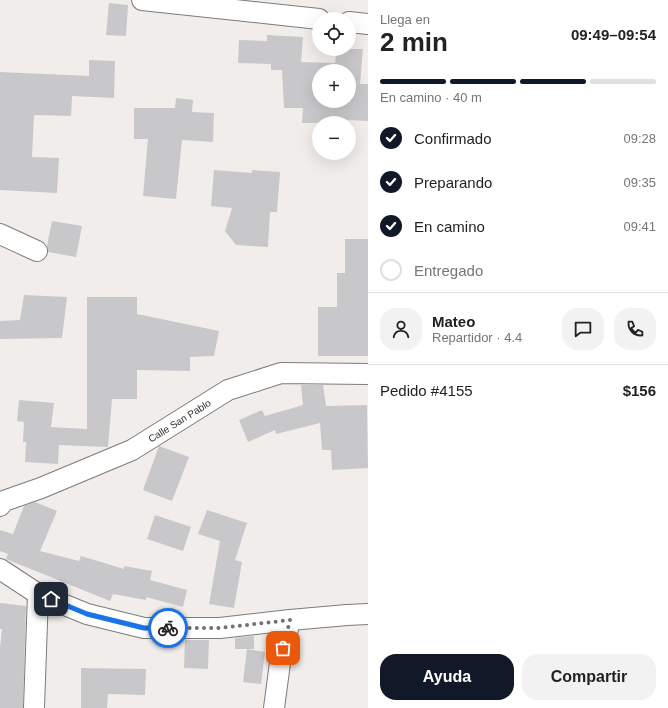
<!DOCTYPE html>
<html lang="es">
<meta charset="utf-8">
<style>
:root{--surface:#fff;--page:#f2f2f2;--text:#222;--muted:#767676;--line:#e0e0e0;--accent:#111827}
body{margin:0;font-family:Helvetica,sans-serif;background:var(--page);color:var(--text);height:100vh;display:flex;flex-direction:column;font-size:15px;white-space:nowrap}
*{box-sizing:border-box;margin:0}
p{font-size:13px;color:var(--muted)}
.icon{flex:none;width:22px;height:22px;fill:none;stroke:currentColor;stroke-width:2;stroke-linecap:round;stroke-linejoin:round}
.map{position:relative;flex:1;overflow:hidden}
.sheet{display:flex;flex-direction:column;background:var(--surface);width:300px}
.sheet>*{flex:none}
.tools{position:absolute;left:312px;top:12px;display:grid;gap:8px}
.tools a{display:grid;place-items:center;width:44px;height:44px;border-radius:50%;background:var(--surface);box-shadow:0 4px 16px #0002;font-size:20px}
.pin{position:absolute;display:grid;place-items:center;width:34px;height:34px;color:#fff;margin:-17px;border-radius:8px;box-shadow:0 2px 6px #0006}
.courier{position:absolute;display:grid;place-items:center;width:40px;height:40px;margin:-20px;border:3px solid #1a73e8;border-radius:50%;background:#fff;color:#222;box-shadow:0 1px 5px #0007}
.summary em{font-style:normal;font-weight:700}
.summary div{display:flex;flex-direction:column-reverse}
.summary{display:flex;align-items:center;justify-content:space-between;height:68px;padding:0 12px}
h1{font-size:26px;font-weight:700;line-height:30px}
.bar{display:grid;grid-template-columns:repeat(4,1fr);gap:6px 4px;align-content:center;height:48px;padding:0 12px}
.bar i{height:5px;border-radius:3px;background:var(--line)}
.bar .on{background:var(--accent)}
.bar p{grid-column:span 4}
.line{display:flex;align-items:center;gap:10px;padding:0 12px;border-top:1px solid var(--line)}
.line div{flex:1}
.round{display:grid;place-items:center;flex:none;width:42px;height:42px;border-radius:16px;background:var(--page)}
ol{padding:0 12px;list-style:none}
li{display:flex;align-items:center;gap:12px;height:44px}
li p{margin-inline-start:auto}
li .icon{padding:4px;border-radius:50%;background:var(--accent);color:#fff;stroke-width:4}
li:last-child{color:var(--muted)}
li i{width:22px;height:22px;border:2px solid var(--line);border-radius:50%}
.action{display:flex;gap:8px;margin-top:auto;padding:8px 12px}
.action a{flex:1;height:46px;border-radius:16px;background:var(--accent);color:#fff;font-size:16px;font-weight:700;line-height:46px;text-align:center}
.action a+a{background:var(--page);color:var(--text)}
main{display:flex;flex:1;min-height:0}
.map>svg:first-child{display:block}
</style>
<main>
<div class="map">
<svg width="368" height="708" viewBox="0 0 368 708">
<rect width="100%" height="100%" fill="#f1edeb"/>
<g fill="#c8c8cb" fill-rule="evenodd">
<path d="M109 3 128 5 126 36 106 35Z"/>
<path d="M267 35 303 37 301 62 335 63 337 49H363L360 84H368V121L325 119V123H302L303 108H284L282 70H271V64L238 63 239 40 267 41ZM319 71H349V101H319Z"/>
<path d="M89 60 115 61 114 98 72 96 71 116 34 115 32 157 59 158 57 193 0 190V72L89 76Z"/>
<path d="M176 98 193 100 192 112 214 113 213 142 182 140 176 199 143 196 148 139H134V108H175Z"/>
<path d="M214 170 252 173V170L280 172 277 212H270L268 247 236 245 225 231 232 208 211 206Z"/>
<path d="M52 221 82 226 76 257 48 252 47 246Z"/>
<path d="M345 239H368V356H318V307H337V273H345Z"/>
<path d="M24 295 67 297 62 338 0 339V321L20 320Z"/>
<path d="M87 297H137V314L219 331 214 356 190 357V371L137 370V399H112L108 447 59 445 58 464 25 462 26 442H23L24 422 17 421 19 400 54 403 51 427 87 429Z"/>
<path d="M301 385H323L326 406 367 405 368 468 332 470 331 450H322L320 423 276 434 275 430 248 442 239 420 262 410 265 416 303 405Z"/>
<path d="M159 446 189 457 172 501 143 490Z"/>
<path d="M35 502 57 511 40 551 79 561 81 556 124 569V566L152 571 150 580 187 590 183 607 146 597V600L113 594 110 601 6 559 8 554 0 551V530L13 534 24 506Z"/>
<path d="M207 510 247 523 235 560 242 562 234 608 209 604 220 541 198 534Z"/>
<path d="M155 515 191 527 183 551 147 539Z"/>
<path d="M0 603 26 606 23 708H0V648L2 629H0Z"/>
<path d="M254 636V649H235V638Z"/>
<path d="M185 640H209L208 669 184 668Z"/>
<path d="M247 649 265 652 261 684 243 682Z"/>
<path d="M81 668 146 669 145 695 108 694 107 708H81Z"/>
</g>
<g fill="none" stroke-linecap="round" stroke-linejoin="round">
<defs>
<g id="street">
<path d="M142 0 319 19"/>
<path d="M349 22 368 24"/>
<path d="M0 234 37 251"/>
<path id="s1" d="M0 506 4 501 41 488 132 450 228 390 281 373 368 374"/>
<path d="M0 569 38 594 87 614 144 628H220L290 620 347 615 368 614"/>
<path d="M34 708 38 594"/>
<path d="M274 708 280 663 290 620"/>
</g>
</defs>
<use href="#street" stroke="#7e7b79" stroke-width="22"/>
<use href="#street" stroke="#fff" stroke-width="20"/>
</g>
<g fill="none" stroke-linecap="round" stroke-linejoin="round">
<path stroke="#747170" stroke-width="4" stroke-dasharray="0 7.2" d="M168 628H220L290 620 283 648"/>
<path stroke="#1a73e8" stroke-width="5" d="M51 599 87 614 144 628H168"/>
</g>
<g text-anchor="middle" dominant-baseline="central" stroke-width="3" stroke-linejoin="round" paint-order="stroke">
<g font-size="10" fill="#302e2e" stroke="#fff">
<text stroke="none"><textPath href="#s1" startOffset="200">Calle San Pablo</textPath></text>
</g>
</g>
</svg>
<div class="tools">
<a><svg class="icon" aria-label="locate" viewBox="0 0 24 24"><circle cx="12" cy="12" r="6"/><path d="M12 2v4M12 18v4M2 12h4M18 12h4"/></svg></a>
<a>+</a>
<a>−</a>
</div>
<div class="pin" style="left:283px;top:648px;background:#ea580c"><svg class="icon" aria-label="bag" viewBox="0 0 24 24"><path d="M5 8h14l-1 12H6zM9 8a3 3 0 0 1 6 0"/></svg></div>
<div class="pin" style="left:51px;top:599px;background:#1f2937"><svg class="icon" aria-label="home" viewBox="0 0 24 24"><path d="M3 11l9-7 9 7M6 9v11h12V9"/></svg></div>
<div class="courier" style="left:168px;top:628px"><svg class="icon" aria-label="bike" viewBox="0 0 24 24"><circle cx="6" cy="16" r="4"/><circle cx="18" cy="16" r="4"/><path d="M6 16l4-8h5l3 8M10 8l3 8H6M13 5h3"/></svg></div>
</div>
<section class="sheet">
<div class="summary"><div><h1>2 min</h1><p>Llega en</p></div><em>09:49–09:54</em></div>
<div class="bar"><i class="on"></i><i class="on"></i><i class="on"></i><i></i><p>En camino · 40 m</p></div>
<ol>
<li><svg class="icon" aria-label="check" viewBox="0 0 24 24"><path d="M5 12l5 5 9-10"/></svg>Confirmado<p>09:28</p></li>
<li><svg class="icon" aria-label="check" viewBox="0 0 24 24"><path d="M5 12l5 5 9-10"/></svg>Preparando<p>09:35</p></li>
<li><svg class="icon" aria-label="check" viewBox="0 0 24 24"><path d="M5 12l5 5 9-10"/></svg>En camino<p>09:41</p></li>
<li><i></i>Entregado</li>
</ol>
<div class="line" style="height:72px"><a class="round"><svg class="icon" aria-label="person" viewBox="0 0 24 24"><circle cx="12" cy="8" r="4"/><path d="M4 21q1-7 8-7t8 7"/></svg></a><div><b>Mateo</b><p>Repartidor · 4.4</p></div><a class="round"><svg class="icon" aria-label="chat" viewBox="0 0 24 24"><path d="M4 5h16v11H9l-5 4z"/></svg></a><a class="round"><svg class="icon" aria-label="phone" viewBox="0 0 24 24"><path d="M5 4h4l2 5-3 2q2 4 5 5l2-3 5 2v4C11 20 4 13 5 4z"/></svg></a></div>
<div class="line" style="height:52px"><div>Pedido #4155</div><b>$156</b></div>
<div class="action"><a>Ayuda</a><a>Compartir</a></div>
</section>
</main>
